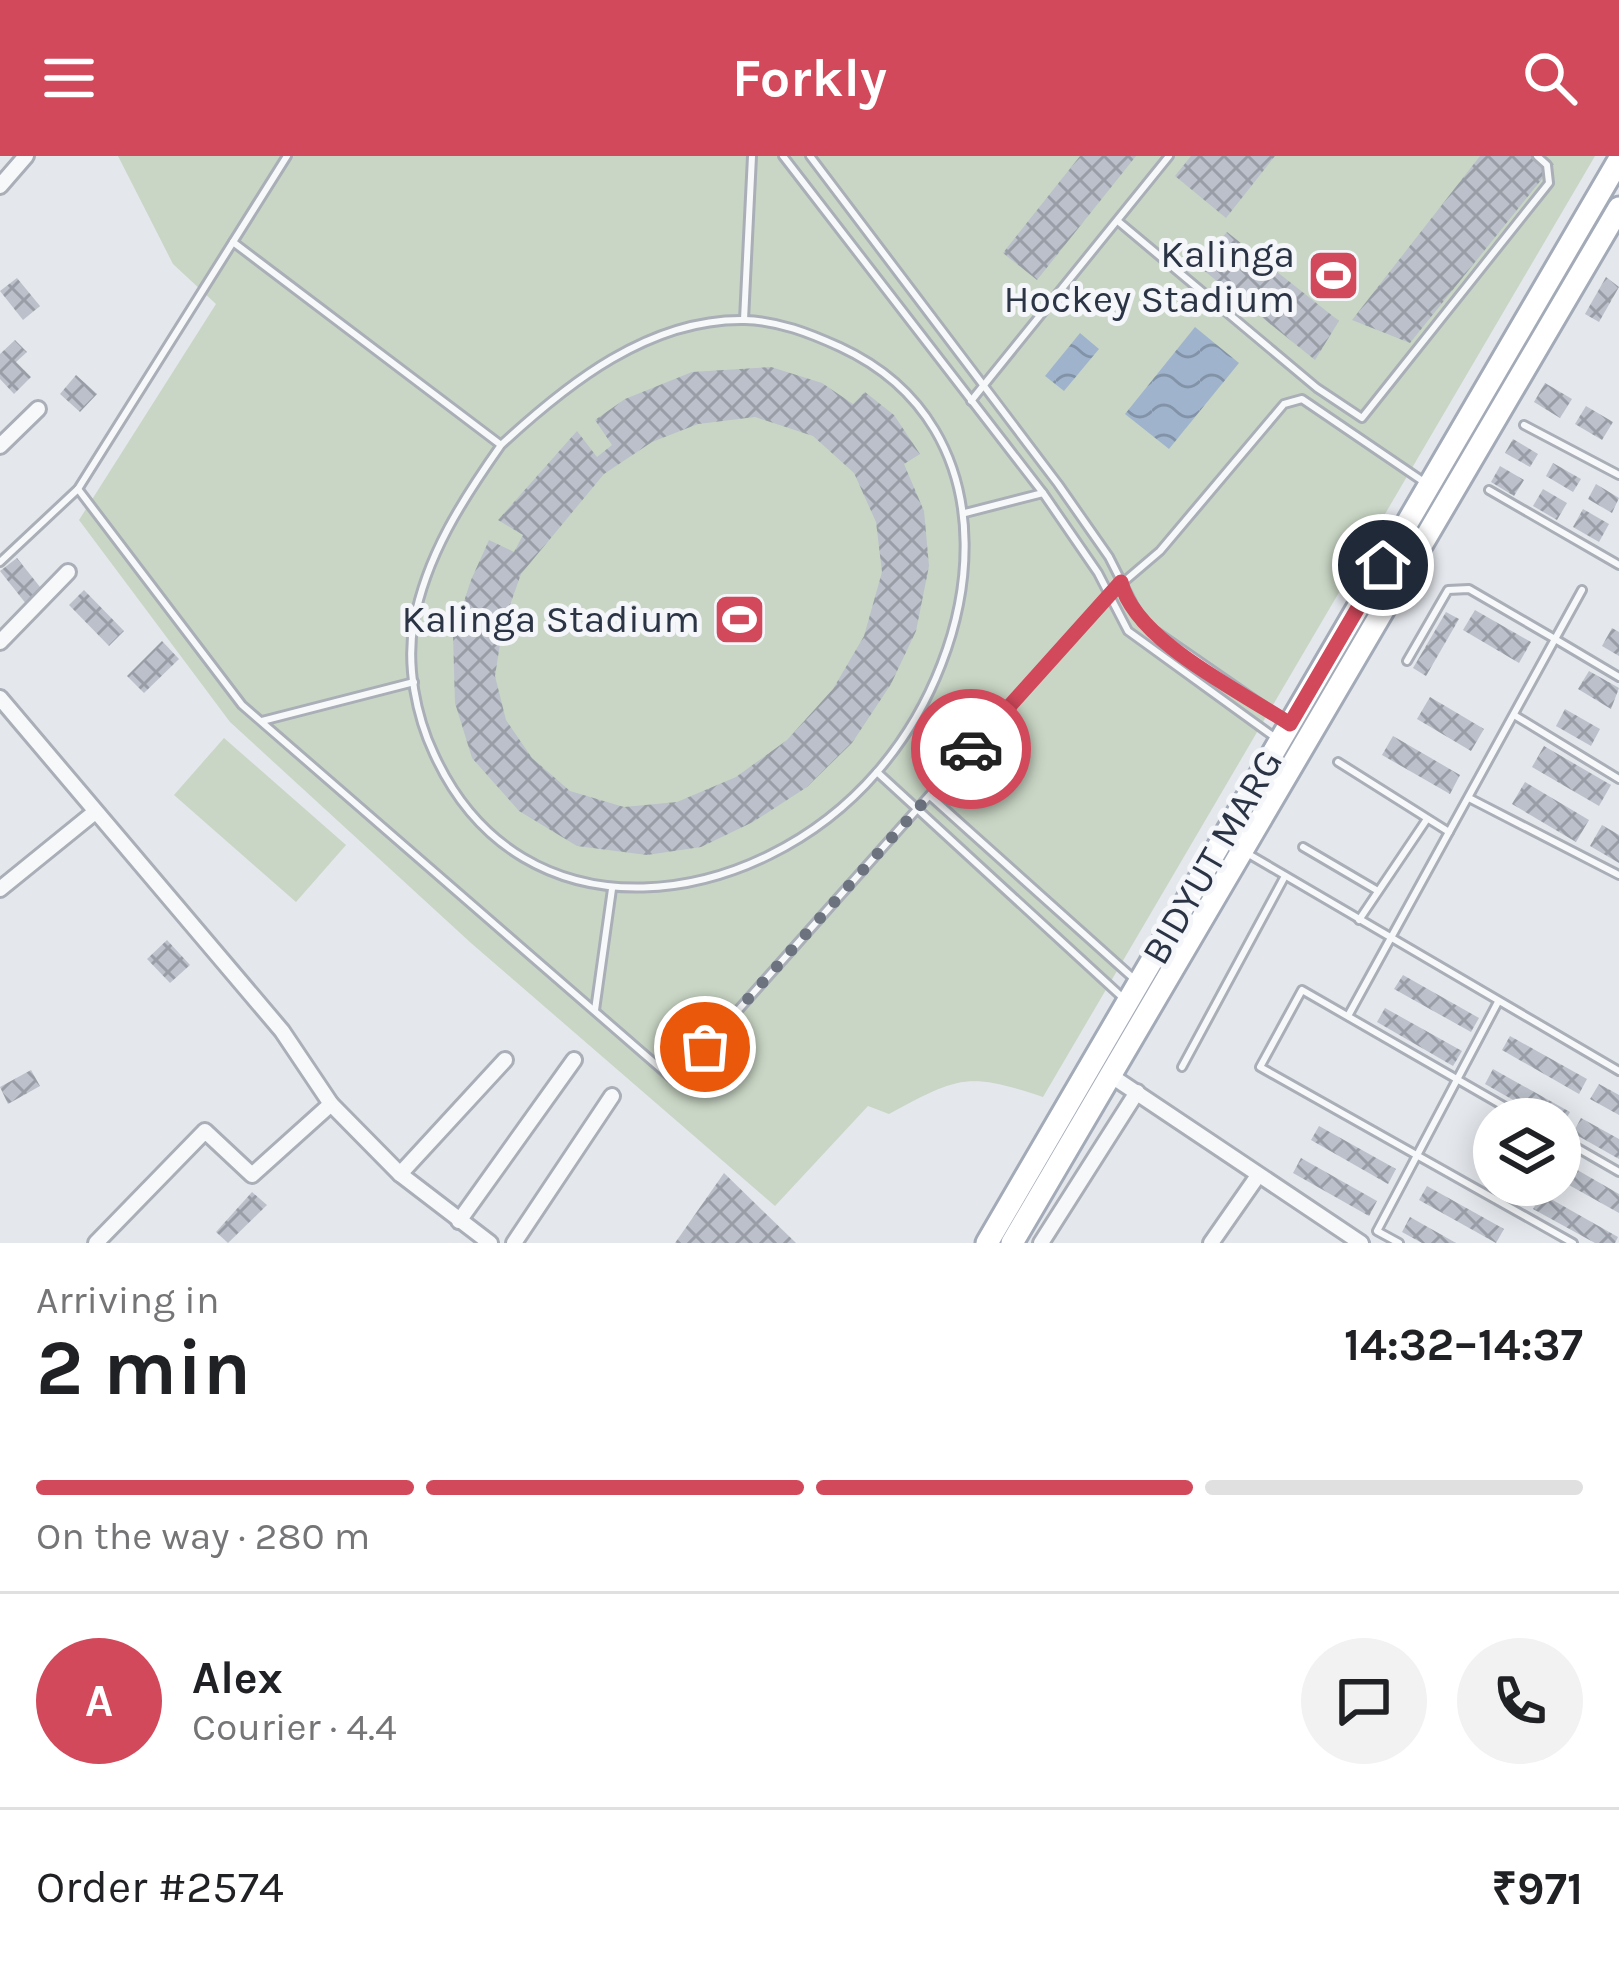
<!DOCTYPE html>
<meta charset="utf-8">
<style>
:root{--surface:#fff;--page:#f2f2f2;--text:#202124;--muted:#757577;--line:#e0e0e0;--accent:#d1495b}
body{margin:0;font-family:Karla,sans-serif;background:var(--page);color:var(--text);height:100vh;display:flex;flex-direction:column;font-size:45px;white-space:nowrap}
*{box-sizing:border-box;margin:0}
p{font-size:39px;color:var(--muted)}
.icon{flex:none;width:66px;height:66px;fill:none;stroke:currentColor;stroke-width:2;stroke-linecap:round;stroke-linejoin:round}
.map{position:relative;height:1087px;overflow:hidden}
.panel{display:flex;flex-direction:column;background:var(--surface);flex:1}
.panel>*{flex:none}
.tools{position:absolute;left:1473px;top:942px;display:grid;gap:24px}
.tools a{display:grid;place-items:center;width:108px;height:108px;border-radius:50%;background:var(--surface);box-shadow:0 6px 30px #0003;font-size:60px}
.pin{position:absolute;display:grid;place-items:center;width:102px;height:102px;color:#fff;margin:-51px;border:6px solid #fff;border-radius:50%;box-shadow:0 3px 12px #0007}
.courier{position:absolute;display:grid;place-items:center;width:120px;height:120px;margin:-60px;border:9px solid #d1495b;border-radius:50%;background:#fff;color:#222;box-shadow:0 3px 15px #0007}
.head em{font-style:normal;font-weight:700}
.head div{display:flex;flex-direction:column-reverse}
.head{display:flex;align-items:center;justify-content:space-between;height:204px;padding:0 36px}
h1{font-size:78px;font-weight:700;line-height:90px}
.bar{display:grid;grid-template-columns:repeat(4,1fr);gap:18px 12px;align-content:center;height:144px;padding:0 36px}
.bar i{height:15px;border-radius:9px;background:var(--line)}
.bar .on{background:var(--accent)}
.bar p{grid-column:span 4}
.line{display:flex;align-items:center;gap:30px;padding:0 36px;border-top:3px solid var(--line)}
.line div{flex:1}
.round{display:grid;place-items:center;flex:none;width:126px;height:126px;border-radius:63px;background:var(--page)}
header{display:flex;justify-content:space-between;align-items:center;height:156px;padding:0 36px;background:var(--accent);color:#fff;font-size:54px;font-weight:700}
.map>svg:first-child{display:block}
</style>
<header><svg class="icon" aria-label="menu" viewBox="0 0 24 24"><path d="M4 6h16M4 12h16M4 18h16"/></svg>Forkly<svg class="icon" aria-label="search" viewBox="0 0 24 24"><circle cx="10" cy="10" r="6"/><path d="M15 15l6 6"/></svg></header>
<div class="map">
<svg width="1619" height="1087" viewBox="0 0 1619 1087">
<defs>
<pattern id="water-waves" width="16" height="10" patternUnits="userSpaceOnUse" patternTransform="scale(3)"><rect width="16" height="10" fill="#9fb4cc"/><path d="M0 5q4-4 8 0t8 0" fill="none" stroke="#8293a7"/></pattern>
<pattern id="building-cross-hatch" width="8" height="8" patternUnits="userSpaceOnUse" patternTransform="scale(3)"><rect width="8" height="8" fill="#bbc0ca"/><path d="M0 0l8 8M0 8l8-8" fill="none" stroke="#989da6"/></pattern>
</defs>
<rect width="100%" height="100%" fill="#e4e7ec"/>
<g fill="#c9d6c5">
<path d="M118 0H1595L1043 941C968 916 959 920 889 958L868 950 775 1050 471 787 230 566 79 364 216 148 173 108Z"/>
<path d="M224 582 346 689 296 746 174 639Z"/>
</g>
<g fill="url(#water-waves)">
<path d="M1195 171 1239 207 1169 293 1125 258Z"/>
<path d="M1080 177 1099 193 1064 235 1045 220Z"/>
</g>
<g fill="url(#building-cross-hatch)" fill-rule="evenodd">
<path d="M1080 0H1136L1037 124 1003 97Z"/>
<path d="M1191 0H1275L1226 62 1175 20Z"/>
<path d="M1480 0H1530L1554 8 1410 187 1352 164Z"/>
<path d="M1227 76 1339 165 1315 204 1197 109Z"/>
<path d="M1606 121 1619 131 1599 166 1585 158Z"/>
<path d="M17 122 40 150 23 164 0 135Z"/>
<path d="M15 184 27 196 16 206 31 221 14 238 0 223V198Z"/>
<path d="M771 211 822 227 853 248 865 236 894 259 920 298 904 308 924 355 929 410 916 475 891 528 852 587 807 631 753 666 701 691 647 699 577 690 519 655 472 602 455 547 453 479 471 424 489 384 514 396 523 379 498 364 577 275 597 301 612 289 595 264 625 243 692 216ZM755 261 813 280 854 317 876 366 882 416 864 480 833 533 787 584 736 621 677 646 624 651 570 635 532 602 506 564 495 520 503 469 521 418 604 318 652 286 698 268Z"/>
<path d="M76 219 97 238 80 256 60 238Z"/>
<path d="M1545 227 1572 243 1560 262 1534 246Z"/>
<path d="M1586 250 1613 266 1602 284 1575 268Z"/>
<path d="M1513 283 1538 298 1530 311 1505 297Z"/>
<path d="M1553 307 1581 323 1573 336 1546 320Z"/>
<path d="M1500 310 1524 324 1514 340 1491 326Z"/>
<path d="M1596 328 1619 342 1612 357 1588 343Z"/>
<path d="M1543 333 1567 347 1557 364 1533 350Z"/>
<path d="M1583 353 1609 368 1599 386 1573 371Z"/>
<path d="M17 402 44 436 27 449 0 415Z"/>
<path d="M84 434 124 475 109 490 69 449Z"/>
<path d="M1475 454 1531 486 1519 507 1463 474Z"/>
<path d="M1446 456 1459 463 1426 520 1413 512Z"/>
<path d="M1612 472 1619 476V500L1602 490Z"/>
<path d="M162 485 179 503 144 537 127 520Z"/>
<path d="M1589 515 1619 532 1611 553 1578 533Z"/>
<path d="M1430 541 1484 573 1471 595 1417 563Z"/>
<path d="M1565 553 1600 573 1591 590 1556 570Z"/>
<path d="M1393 580 1460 619 1450 638 1382 599Z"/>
<path d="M1544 590 1611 629 1599 650 1532 611Z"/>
<path d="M1525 626 1589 664 1576 686 1512 648Z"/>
<path d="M1602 669 1619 679V707L1590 690Z"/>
<path d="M167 784 190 809 170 827 147 803Z"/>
<path d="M1403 819 1479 862 1471 876 1394 833Z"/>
<path d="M1385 852 1462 895 1453 910 1377 866Z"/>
<path d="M1510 880 1587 923 1579 938 1502 894Z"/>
<path d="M1493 913 1570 956 1560 973V963H1547L1485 928Z"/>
<path d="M31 914 40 930 8 948 0 931Z"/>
<path d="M1599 928 1619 939V959L1590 943Z"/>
<path d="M1581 962 1619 983V1003L1573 977Z"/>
<path d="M1319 970 1396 1013 1388 1028 1311 984Z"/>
<path d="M1301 1002 1377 1045 1369 1060 1293 1017Z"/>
<path d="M1560 1004 1619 1038V1057L1560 1024Z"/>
<path d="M724 1017 796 1087H675Z"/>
<path d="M1427 1030 1504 1073 1496 1087 1419 1044Z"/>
<path d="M252 1036 267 1049 228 1087 216 1076Z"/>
<path d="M1542 1038 1618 1081 1615 1087H1595L1533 1053Z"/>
<path d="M1410 1061 1456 1087H1422L1402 1076Z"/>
</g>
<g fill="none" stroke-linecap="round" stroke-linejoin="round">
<defs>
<g id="service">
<path d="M783 0 1043 337 1098 417 1128 475 1277 583"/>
<path d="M810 0 1058 328 1109 401 1142 466 1284 564"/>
<path d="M1119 66 1317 232 1362 262 1549 27 1547 9 1537 0"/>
<path d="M233 86 501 289C567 228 649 162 745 164 779 165 809 177 840 191 1015 272 985 491 877 616 757 755 522 791 434 598 416 560 406 509 414 466 426 400 463 343 501 289"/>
<path d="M744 164 752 0"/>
<path d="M971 245 1169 0"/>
<path d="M1524 269 1619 319"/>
<path d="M78 333 242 549 675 925 1106 441 1160 395 1284 248 1302 243 1424 326"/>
<path d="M1489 334 1619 409"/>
<path d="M965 357 1043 337"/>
<path d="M0 406 78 333 287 0"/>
<path d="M1407 505 1448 434 1469 433 1555 483 1582 434"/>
<path d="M1514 559 1619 623"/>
<path d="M262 565 414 526"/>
<path d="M1338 606 1449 676"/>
<path d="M877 616 1122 841"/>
<path d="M930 640 1133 822"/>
<path d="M1469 642 1619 719"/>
<path d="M1303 691 1378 735"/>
<path d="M1245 696 1619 915"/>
<path d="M1359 764 1427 663"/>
<path d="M595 854 612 733"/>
<path d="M1348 860 1555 483 1619 521"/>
<path d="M1182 911 1285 720"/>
<path d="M1526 963 1302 834 1260 911 1573 1087"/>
<path d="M1560 982 1619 1016"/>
<path d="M1399 1087 1377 1075 1498 846"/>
</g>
<g id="minor">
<path d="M0 30 26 0"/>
<path d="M0 290 38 253"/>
<path d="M0 486 68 416"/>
<path d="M0 542 282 875 331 948 400 1018 490 1087"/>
<path d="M0 733 95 656"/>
<path d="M1110 919 1361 1087"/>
<path d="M400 1018 505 904"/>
<path d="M459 1065 574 904"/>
<path d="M96 1087 205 975 252 1019 331 948"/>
<path d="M514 1087 612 940"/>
<path d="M1041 1087 1137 936"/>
<path d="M1211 1087 1257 1021"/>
</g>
<g id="primary">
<path d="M987 1087 1619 4"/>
<path d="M1012 1087 1619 52"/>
</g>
</defs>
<use href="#service" stroke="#a9aeb7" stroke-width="12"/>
<use href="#minor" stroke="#a9aeb7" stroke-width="20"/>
<use href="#primary" stroke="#a3abb8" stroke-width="27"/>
<use href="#service" stroke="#f7f8fa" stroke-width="6"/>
<use href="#minor" stroke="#f7f8fa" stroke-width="14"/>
<use href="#primary" stroke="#fff" stroke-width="21"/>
</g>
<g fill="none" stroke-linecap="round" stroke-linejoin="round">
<path stroke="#6c737f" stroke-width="12" stroke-dasharray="0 21.6" d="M705 891 971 593"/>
<path stroke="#d1495b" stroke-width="15" d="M971 593 1121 426C1135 485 1240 535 1290 568L1383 409"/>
</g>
<defs>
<symbol id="stadium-square" viewBox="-11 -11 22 22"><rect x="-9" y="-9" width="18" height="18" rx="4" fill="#d1495b" stroke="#f4f6f9"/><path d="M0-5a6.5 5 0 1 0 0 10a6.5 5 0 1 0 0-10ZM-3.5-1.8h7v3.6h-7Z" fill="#fff"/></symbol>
</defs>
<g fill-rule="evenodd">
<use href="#stadium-square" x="1304" y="90" width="59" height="59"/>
<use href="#stadium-square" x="710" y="434" width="59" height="59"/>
</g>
<g text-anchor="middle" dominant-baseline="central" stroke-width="10" stroke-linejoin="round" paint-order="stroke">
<g font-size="39" fill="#2b3445" stroke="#f4f6f9" text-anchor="end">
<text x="1295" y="98">Kalinga<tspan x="1295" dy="45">Hockey Stadium</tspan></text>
<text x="700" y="463">Kalinga Stadium</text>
</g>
<g font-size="39" fill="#2b3445" stroke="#f4f6f9">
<text transform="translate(1212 701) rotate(-60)">BIDYUT MARG</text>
</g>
</g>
</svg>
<div class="tools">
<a><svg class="icon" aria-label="layers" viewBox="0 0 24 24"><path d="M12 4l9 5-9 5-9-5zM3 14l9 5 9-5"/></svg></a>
</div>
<div class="pin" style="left:705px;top:891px;background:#ea580c"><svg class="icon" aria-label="bag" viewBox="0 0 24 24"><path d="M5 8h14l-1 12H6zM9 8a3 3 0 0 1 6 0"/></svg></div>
<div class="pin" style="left:1383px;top:409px;background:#1f2937"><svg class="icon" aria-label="home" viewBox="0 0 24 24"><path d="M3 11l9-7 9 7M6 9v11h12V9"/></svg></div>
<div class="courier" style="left:971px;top:593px"><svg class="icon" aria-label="car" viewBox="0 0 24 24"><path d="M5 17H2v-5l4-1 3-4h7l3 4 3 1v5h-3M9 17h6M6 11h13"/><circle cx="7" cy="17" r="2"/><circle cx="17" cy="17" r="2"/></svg></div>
</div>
<section class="panel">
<div class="head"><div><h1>2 min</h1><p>Arriving in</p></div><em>14:32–14:37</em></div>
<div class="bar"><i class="on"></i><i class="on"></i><i class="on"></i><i></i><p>On the way · 280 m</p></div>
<div class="line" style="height:216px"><b class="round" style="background:var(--accent);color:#fff">A</b><div><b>Alex</b><p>Courier · 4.4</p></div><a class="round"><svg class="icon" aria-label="chat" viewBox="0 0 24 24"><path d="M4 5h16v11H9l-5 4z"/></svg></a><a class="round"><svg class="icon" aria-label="phone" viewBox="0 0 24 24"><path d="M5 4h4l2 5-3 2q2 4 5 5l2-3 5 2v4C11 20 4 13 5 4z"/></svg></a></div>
<div class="line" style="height:156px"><div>Order #2574</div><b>₹971</b></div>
</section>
